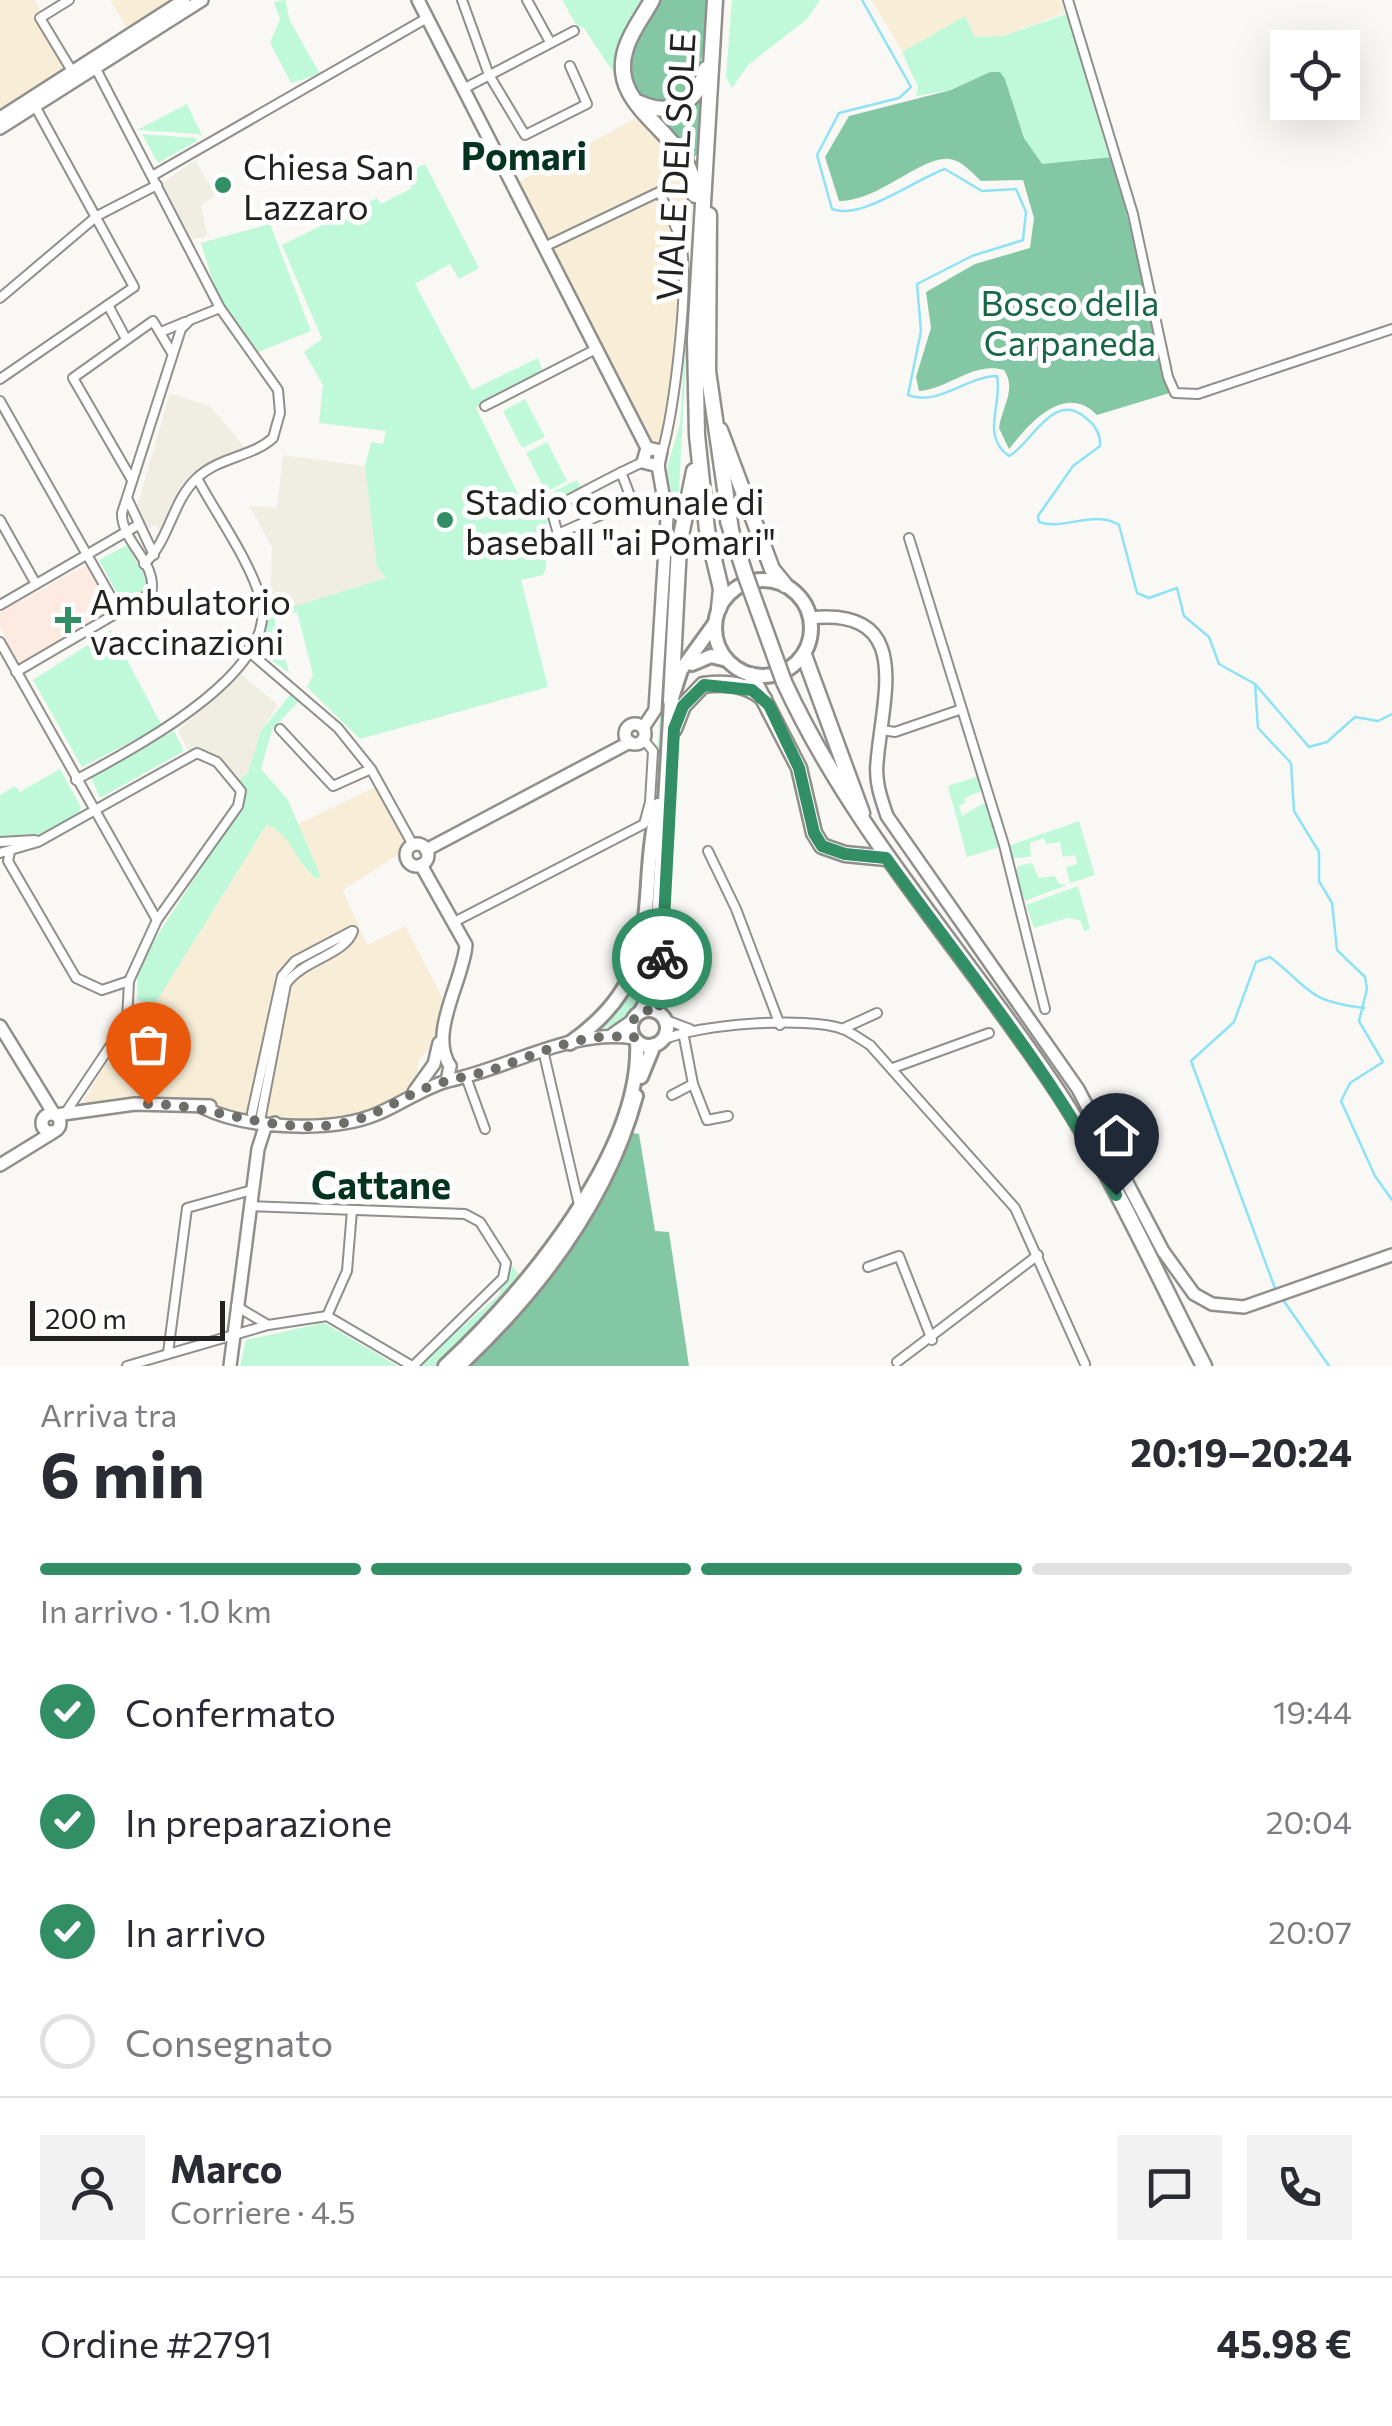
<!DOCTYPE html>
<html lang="it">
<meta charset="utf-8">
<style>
:root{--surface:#fff;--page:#f2f2f3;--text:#2b2b33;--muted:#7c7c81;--line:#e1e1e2;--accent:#328e65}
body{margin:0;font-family:Commissioner,sans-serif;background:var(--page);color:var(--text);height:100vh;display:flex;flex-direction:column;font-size:38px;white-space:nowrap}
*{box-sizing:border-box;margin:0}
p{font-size:32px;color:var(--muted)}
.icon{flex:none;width:55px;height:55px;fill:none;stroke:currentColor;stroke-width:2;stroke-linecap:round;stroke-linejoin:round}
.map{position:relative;height:1366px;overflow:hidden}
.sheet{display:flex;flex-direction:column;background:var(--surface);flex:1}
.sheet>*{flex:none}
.tools{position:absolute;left:1270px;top:30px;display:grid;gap:20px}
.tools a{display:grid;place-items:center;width:90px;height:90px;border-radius:0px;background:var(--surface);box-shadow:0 10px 40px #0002;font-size:50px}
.scale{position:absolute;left:30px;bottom:25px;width:195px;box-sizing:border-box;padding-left:10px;border:5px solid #222220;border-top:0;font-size:28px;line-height:35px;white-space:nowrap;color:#222220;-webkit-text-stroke:8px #fff;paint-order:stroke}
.pin{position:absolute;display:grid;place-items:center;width:85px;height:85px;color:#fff;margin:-102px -42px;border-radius:50% 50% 50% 0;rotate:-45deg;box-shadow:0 0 10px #0007}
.pin .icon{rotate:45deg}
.courier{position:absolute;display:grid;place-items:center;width:100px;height:100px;margin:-50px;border:8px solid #328e65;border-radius:50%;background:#fff;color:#222;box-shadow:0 2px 12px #0007}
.head em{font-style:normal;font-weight:700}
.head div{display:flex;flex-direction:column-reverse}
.head{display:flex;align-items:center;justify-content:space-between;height:170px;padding:0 40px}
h1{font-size:65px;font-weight:700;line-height:75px}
.bar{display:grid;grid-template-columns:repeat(4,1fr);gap:15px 10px;align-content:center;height:120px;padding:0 40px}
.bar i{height:12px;border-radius:8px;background:var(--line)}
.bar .on{background:var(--accent)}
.bar p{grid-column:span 4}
.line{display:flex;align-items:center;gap:25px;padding:0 40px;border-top:2px solid var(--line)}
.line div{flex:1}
.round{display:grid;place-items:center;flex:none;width:105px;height:105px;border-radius:0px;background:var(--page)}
ol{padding:0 40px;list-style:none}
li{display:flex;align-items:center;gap:30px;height:110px}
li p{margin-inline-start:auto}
li .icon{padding:10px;border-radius:50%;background:var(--accent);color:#fff;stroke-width:4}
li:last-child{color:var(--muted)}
li i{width:55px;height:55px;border:5px solid var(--line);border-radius:50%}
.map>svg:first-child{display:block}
</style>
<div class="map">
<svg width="1392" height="1366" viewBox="0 0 1392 1366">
<rect width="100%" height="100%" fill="#f9f8f4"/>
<g fill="#f8eed8">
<path d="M0 0H34L74 66 0 113Z"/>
<path d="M110 0H183L130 33Z"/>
<path d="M872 0H1061L1065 13 1003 36 975 37 965 16 902 52Z"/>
<path d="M640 116 670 145 693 204 689 240 676 204 667 190 661 192 674 218 683 266 672 429 658 444 649 440 588 323V310H581L553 254 557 249 553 240 546 241 517 183Z"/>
<path d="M375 787 403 836V852L343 890 367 945 405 926 446 1005 435 1043 418 1061V1082L397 1099 347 1121 302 1123 264 1116 260 1104 248 1114 193 1105 87 1109 84 1100 135 1016 153 1007 267 824 284 832 306 870 321 876 296 825Z"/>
</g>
<path fill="#fdeae1" d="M86 565 114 613 23 665 18 663 0 627V612Z"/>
<g fill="#f0ede2">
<path d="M195 160 215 195 201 205 207 236 190 240 161 184Z"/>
<path d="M170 393 211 407 245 448 212 461 188 480 161 533 155 525 147 529 137 507Z"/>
<path d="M283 455 365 466 377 567 387 579 270 614 272 547 250 506 277 508Z"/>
<path d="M241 674 278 705 261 731 248 773 238 781 209 753 189 752 178 731Z"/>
</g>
<g fill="#bff9d9">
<path d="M285 0 290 21 320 74 291 83 270 43 280 19 274 2Z"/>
<path d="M562 0H646L620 82 583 27 577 26Z"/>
<path d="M732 0H820L807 19 748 65 732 88 726 77Z"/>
<path d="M1072 12 1113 157 1042 165 1024 138 1005 79 990 72 951 90 916 96 918 87 902 52 965 16 975 37 1003 36Z"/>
<path d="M187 104 203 138 199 134 137 130Z"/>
<path d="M142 134 196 138 197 141 158 163Z"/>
<path d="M425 164 479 268 459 279 450 264 415 284 472 390 538 358 543 372 476 408 517 492 520 508 577 480 581 488 548 507 546 568 543 575 521 580 548 687 360 739 307 687 313 675 297 612 274 619 289 673 256 648 270 614 386 578 377 567 365 466 371 442 383 444 386 431 319 423 323 385 304 352 322 339 282 245 377 198 381 204 412 188 405 174Z"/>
<path d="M270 224 311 331 258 352 217 294 201 243Z"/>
<path d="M692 238 666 749 651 829 647 821 657 761 673 503 667 468 680 424Z"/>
<path d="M525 399 545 437 522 448 503 411Z"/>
<path d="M547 442 567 481 546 492 526 453Z"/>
<path d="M127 545 150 584 147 593 124 606 99 560Z"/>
<path d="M111 630 162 726 82 767 33 680Z"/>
<path d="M293 691 301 699 272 730 261 769 288 800 321 877 316 878C295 862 293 837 267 824L153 1007 137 999 138 965 241 807 245 795 238 781 248 773 261 731Z"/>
<path d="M174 731 184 751 100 798 91 777Z"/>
<path d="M60 769 81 807 78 815 32 840H0V795L15 786 20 792Z"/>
<path d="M979 776 984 790 964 798 965 803 959 806 962 816 987 801 1000 847 967 857 948 786Z"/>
<path d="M1079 821 1095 875 1070 883 1066 867 1077 864 1075 855 1063 857 1060 842 1046 844 1044 838 1030 843 1031 857 1012 858 1008 846Z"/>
<path d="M656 833 651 979 629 1020 592 1032 642 963 647 949Z"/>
<path d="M1032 863 1039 878 1055 876 1059 884 1067 885 1025 901 1015 873 1018 866Z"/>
<path d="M1078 886 1090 929 1084 931 1080 920 1068 918 1034 928 1026 905Z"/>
<path d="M509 1262 524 1280 441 1366H422L425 1358 499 1295Z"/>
<path d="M324 1323 398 1366H240L246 1340Z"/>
</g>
<g fill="#83c7a4">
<path d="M658 0H710C701 46 709 118 640 98 615 63 641 32 658 0Z"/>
<path d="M990 72H1000L1005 79 1024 138 1042 164 1113 157 1149 306 1159 323 1176 391 1097 415C1064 382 1029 424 1009 449L999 428C1002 407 1017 389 1004 370 973 361 949 389 919 391L916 377 931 328 926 292 975 264 1030 248 1034 218 1023 180 981 181C972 173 962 160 949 159 921 156 878 202 839 201L825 157 849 116 951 90Z"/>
<path d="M698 98 702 99 701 148 694 158 660 118 685 110Z"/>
<path d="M627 1132 639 1134 655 1231 669 1232 689 1366H459Z"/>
</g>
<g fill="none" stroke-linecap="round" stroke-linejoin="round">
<g stroke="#8ee2f6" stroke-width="2.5">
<path d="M862 0 911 87 899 98 839 113 817 155 832 209C861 221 917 178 945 169L982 191 1016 189 1026 212 1023 240 972 256 917 284 921 331 908 395C938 407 967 376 997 376 1003 403 980 436 1009 456 1031 445 1053 389 1086 418 1095 425 1101 434 1100 446L1073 466 1038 516 1039 522C1064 531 1094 509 1119 525L1137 593 1149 598 1177 588 1184 616 1209 637 1219 664 1255 684 1258 728 1291 763 1294 811 1319 852V881L1332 903 1337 950 1365 977 1367 989 1359 1021 1383 1062 1350 1083 1341 1101 1375 1176 1392 1200"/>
<path d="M1256 685 1309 747 1327 742 1355 717 1378 721 1392 714"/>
<path d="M1276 1291 1191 1061 1234 1022 1256 962 1270 957C1312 990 1305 1000 1364 1008"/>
<path d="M1281 1297 1329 1366"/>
</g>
<defs>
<g id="street">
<path d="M69 0 40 18 72 71"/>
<path d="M462 0 489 75 525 135 587 104 570 66"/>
<path d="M527 0 550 42"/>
<path d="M1068 0 1133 214 1168 377 1175 393 1198 394 1392 329"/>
<path d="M95 67 220 308 278 390 280 413 273 438C252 457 219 457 197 478 172 501 170 540 144 564"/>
<path d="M463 89 574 31"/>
<path d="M152 176 427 18"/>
<path d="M544 247 659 192C668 209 676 225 681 243 690 284 674 411 662 453"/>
<path d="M0 298 97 216 157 185"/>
<path d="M108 305 125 337"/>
<path d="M161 332 185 322"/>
<path d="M0 379 134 287 35 106"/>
<path d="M0 401 120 613"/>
<path d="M485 406 596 349"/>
<path d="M621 472 632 501 558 534 551 509C582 493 612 476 643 462"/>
<path d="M132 480 73 378 153 321 172 353"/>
<path d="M128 500 154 555"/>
<path d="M0 520 36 584"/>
<path d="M909 538 1004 845 1045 1009"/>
<path d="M0 605 138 525"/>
<path d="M0 642 157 920"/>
<path d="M247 650 338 728 371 769 413 845"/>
<path d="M16 672 151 593C159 564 121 542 122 513L181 329 190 320 220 308"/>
<path d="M280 729 333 786 371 769"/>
<path d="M882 730 895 732 959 710"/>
<path d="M76 780C128 751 279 675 261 601 251 562 216 514 197 478"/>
<path d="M0 842 35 840"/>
<path d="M708 851 736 909 780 1025"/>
<path d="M0 853 38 842 197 753 217 762 241 791 238 806 157 920 129 981 102 990 76 978 8 861 10 852"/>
<path d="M456 921 644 824 650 802 653 751 643 739"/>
<path d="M666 1020 690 1029"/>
<path d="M842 1029 877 1013"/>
<path d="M683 1032 693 1084 707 1120 728 1116"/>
<path d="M663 1040C697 1024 807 1016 843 1029 852 1033 862 1040 870 1045L1015 1208 1085 1364"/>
<path d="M543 1050 579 1205"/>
<path d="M893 1068 989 1033"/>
<path d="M466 1077 485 1129"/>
<path d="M672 1095 693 1084"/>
<path d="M66 1112 127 1021 129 981"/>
<path d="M252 1113 282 976 295 961 352 931"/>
<path d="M260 1121 286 984C302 960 345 955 353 931"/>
<path d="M250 1206 465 1214 480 1222 506 1263 503 1278 413 1366"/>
<path d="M868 1267 899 1256 932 1340"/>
<path d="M327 1316 412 1366"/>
<path d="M268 1325 327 1316 347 1271 352 1210"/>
<path d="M168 1353 187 1208 252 1190"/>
<path d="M897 1362 1038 1255"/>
<path d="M127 1366 268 1325 236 1306"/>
</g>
<g id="secondary">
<path d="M418 0 647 448"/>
<path d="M0 118 184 0"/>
<path d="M0 128 202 0"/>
<path d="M647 448 661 451 658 466"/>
<path d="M647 448 643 462 658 466"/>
<path d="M810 618C915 607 882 697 877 763 875 782 881 798 887 816L1078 1089 1163 1251 1194 1294 1212 1304 1244 1307 1392 1255"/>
<circle cx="635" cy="734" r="10"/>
<path d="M643 728 655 710 667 517 658 466"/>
<circle cx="417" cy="855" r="11"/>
<path d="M426 850 630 742"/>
<path d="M421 865 466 945C463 981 428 1033 450 1066"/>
<path d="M0 1026 54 1114"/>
<path d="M613 1034 632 1021"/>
<path d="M447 1081C508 1069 570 1028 634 1038"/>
<path d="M414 1092 434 1064 439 1043"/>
<path d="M202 1107C245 1129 332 1133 377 1114 401 1104 421 1089 447 1081L450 1066"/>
<circle cx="51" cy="1123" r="9"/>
<path d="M56 1115 135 1104 210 1106"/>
<path d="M0 1165 52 1133"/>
<path d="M230 1366 258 1149 265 1127 275 1123"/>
</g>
<g id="primary">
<circle cx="763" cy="628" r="48"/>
<path d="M692 664 711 656 727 660"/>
<circle cx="649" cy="1028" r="18"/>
<path d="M641 1011 654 988 671 701 681 670 715 623"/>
<path d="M570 1043C670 973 635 903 658 805"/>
<path d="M641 1077 654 1045"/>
<path d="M445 1366C522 1294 643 1153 637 1041"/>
<path d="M459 1366C538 1292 607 1203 636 1096"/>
</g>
<g id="highway">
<path d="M652 0C644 15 631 31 626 48 605 112 693 130 695 195"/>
<path d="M715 0 695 339 697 435 707 530 721 589 719 608"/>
<path d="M640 103C672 118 698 102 706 69"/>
<path d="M709 215 708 371 731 530"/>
<path d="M720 430 772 569 785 585"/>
<path d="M728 521 745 574"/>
<path d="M804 655 862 813"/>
<path d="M751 675 799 768 814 833 822 846 845 854 886 858"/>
<path d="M784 682C855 836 970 957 1062 1098 1116 1182 1158 1277 1204 1366"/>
<path d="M671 701 679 546 694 471"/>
<path d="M674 729 683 706 703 685C724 682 748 684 764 699"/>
</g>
</defs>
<use href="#street" stroke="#908f8b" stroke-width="12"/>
<use href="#secondary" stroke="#908f8b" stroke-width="16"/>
<use href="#primary" stroke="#908f8b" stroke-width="18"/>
<use href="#highway" stroke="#908f8b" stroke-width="19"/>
<use href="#street" stroke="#fff" stroke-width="8"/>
<use href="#secondary" stroke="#fff" stroke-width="11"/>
<use href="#primary" stroke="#fff" stroke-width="12"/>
<use href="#highway" stroke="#fff" stroke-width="14"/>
<defs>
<path id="highway-bridge" d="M745 574 784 682"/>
</defs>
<use href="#highway-bridge" stroke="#908f8b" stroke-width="19" stroke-linecap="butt"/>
<use href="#highway-bridge" stroke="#fff" stroke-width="14"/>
</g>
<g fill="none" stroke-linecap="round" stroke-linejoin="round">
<path stroke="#6d6d6a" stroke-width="10" stroke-dasharray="0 18" d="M148 1104C214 1104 278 1137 344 1123 375 1117 399 1099 428 1087 449 1079 472 1076 494 1069 538 1054 585 1030 634 1038V1017L645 1010 659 1012 662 958"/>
<path stroke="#328e65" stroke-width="12" d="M662 958 674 729 683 706 704 685 752 690 769 705 799 768 814 833 822 846 845 854 886 858C966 969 1052 1073 1116 1195"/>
</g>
<g fill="#328e65" stroke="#fff" stroke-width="4">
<circle cx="223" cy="185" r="10"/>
<circle cx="445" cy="520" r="10"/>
<path d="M63 605h10v10h10v10h-10v10h-10v-10h-10v-10h10z"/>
</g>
<g text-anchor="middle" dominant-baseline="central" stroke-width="10" stroke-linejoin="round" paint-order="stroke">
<g font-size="35" fill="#222220" stroke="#fff" text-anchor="start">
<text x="243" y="165">Chiesa San<tspan x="243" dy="40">Lazzaro</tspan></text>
<text x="465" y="500">Stadio comunale di<tspan x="465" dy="40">baseball "ai Pomari"</tspan></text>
<text x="90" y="600">Ambulatorio<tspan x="90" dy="40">vaccinazioni</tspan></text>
</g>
<g font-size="35" fill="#222220" stroke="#fff">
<text transform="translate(674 167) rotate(-87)">VIALE DEL SOLE</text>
</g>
<g font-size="35" fill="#176746" stroke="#fff">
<text x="1070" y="301">Bosco della<tspan x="1070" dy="40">Carpaneda</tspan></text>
</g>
<g font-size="38" font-weight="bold" fill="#043320" stroke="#fff">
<text x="524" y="154">Pomari</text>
<text x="381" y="1183">Cattane</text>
</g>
</g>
</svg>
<div class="tools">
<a><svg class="icon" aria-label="locate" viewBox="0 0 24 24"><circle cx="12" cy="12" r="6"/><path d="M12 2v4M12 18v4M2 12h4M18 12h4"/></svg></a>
</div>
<div class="scale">200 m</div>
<div class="pin" style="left:148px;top:1104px;background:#ea580c"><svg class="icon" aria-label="bag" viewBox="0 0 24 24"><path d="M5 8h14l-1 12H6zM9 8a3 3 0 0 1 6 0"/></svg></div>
<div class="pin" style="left:1116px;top:1195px;background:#1f2937"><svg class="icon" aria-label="home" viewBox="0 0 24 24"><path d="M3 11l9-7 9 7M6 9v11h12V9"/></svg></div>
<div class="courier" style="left:662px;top:958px"><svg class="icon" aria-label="bike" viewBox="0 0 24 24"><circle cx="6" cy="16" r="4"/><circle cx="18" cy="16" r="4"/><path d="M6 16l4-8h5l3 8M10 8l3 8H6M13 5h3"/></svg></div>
</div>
<section class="sheet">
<div class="head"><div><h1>6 min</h1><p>Arriva tra</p></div><em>20:19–20:24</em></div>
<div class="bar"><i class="on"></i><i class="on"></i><i class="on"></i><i></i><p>In arrivo · 1.0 km</p></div>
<ol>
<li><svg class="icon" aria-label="check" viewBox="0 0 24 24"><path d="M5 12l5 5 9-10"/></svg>Confermato<p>19:44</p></li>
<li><svg class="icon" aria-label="check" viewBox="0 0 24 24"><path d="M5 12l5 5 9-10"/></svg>In preparazione<p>20:04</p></li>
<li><svg class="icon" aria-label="check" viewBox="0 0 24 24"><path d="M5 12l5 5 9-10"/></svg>In arrivo<p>20:07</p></li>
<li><i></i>Consegnato</li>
</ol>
<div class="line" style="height:180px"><a class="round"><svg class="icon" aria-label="person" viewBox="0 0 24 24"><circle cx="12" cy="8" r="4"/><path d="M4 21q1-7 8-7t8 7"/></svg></a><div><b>Marco</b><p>Corriere · 4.5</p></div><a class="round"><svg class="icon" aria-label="chat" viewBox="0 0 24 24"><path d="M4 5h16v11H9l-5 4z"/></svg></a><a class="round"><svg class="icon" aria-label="phone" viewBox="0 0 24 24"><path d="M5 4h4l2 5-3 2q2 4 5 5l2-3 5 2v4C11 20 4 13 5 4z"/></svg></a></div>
<div class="line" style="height:130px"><div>Ordine #2791</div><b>45.98 €</b></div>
</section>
